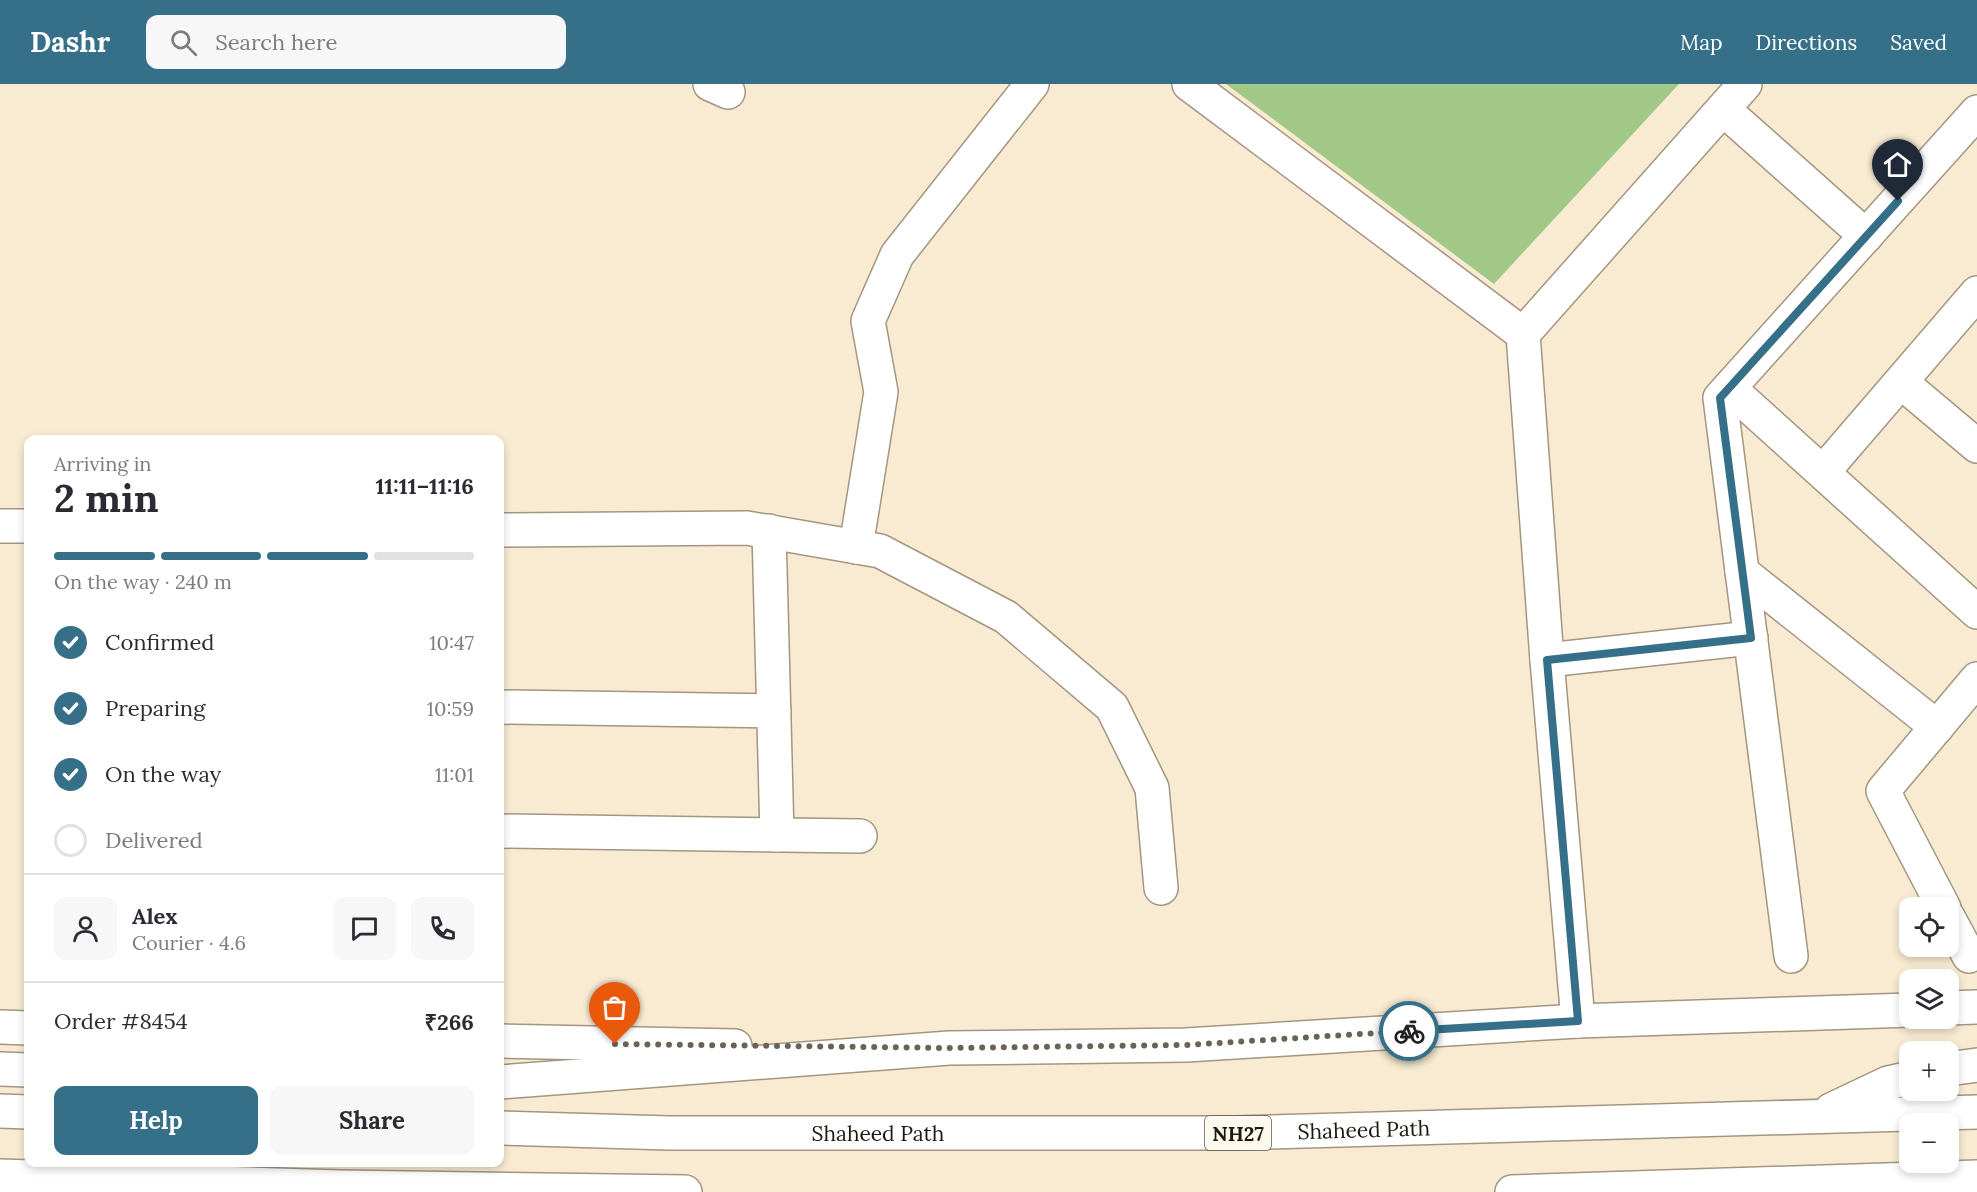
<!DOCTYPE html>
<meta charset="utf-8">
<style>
:root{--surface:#fff;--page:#f7f7f7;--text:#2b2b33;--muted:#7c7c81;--line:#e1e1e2;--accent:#357088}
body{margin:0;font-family:Lora,serif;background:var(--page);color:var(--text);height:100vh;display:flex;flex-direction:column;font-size:22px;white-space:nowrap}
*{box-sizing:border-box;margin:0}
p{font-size:20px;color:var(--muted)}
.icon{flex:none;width:33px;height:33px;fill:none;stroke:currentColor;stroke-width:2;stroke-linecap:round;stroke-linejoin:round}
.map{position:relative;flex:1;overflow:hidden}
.drawer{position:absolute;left:24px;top:351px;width:480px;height:732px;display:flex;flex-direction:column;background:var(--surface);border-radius:12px;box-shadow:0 3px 9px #0003}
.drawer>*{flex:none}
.controls{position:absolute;left:1899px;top:813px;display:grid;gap:12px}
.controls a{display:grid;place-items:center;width:60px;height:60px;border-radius:12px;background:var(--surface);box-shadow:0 3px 9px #0003;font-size:30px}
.pin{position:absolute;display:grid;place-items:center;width:51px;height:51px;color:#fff;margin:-62px -26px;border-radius:50% 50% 50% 0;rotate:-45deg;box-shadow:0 0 6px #0007}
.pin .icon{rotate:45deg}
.courier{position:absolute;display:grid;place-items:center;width:60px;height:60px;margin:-30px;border:4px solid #357088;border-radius:50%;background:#fff;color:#222;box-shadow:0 2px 8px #0007}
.summary em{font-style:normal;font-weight:700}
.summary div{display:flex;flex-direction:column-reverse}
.summary{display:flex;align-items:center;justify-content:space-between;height:102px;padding:0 30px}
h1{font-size:39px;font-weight:700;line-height:45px}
.bar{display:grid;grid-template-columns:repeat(4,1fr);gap:9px 6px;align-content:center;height:72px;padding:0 30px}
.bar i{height:8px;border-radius:4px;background:var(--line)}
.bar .on{background:var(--accent)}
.bar p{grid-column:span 4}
.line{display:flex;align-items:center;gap:15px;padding:0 30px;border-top:2px solid var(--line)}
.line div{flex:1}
.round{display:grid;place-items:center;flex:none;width:63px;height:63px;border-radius:12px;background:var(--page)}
ol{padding:0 30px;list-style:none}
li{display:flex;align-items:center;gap:18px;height:66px}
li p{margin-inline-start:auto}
li .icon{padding:6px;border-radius:50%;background:var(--accent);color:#fff;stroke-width:4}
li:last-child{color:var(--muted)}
li i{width:33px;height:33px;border:3px solid var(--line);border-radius:50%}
.cta{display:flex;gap:12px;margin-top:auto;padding:12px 30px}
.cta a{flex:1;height:69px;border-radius:12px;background:var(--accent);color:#fff;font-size:24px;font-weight:700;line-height:69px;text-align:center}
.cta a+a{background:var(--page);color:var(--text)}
header{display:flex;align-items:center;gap:36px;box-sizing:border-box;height:84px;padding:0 30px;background:var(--accent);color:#fff}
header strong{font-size:28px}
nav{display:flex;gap:33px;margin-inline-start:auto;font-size:21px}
.search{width:420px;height:54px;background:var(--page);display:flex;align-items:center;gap:15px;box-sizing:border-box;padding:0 21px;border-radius:12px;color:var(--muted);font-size:22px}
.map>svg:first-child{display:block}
</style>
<header>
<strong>Dashr</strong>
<div class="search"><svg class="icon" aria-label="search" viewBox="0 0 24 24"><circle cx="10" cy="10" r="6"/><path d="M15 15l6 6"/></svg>Search here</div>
<nav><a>Map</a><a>Directions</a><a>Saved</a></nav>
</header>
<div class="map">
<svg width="1977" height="1108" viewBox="0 0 1977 1108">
<rect width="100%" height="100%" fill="#f8ebd2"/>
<path fill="#a1c887" d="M1226 0H1679L1494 200Z"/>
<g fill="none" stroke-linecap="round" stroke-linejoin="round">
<defs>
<g id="minor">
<path d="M710 0 728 8"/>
<path d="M1189 0 1523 250"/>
<path d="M1723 25 1866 152"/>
<path d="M1901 298 1977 362"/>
<path d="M1729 304 1977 528"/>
<path d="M1823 388 1977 209"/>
<path d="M0 442H28"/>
<path d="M500 446 747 444 880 467 1006 533 1112 623 1152 704 1161 804"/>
<path d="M769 447 777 751"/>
<path d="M856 463 881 308 868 237 897 171 1032 0"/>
<path d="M1742 488 1937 643"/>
<path d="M1547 576 1751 554"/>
<path d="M500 623 774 627"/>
<path d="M500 747 860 752"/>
<path d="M1944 824 1883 707 1977 595"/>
<path d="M1948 833 1969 872"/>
<path d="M1791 872 1720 314 1977 28"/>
<path d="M1948 924 1977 923"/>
<path d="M1578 937 1547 576 1523 250 1745 0"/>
<path d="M0 943 28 944"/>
<path d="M500 957 735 962"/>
<path d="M0 985 28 986"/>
<path d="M500 998 949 964 1186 961 1578 937 1910 926"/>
</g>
<g id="highway">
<path d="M1948 985 1977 981"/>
<path d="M1831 1026 1888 999 1910 994"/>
<path d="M0 1027 28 1028"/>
<path id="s1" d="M500 1044 669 1049H1235L1977 1028"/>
<path d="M0 1092 340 1103 685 1108"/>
<path d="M1512 1108 1977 1093"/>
</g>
</defs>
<use href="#minor" stroke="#a39680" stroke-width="36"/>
<use href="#highway" stroke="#a39680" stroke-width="36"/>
<use href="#minor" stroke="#fff" stroke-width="33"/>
<use href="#highway" stroke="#fff" stroke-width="33"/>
</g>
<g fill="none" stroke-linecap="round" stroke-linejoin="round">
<path stroke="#6a6254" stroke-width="6" stroke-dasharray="0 10.8" d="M615 960 949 964 1186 961 1409 947"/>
<path stroke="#357088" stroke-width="8" d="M1409 947 1578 937 1547 576 1751 554 1720 314 1898 117"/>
</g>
<g text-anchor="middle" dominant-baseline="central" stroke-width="5" stroke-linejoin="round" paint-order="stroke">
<rect fill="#fef9ef" stroke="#605c53" stroke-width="1.5" x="1205" y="1032" width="66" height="34" rx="4.5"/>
<g font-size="20" font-weight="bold" fill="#1d1910">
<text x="1238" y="1049">NH27</text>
</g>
<g font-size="21" fill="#1d1910" stroke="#fef9ef">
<text stroke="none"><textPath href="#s1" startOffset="864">Shaheed Path</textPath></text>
<text stroke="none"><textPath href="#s1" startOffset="378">Shaheed Path</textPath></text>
</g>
</g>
</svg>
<div class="controls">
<a><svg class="icon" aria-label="locate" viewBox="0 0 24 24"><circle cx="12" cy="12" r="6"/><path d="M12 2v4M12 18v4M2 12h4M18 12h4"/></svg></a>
<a><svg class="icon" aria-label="layers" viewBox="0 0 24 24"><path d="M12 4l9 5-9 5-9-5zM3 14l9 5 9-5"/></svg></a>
<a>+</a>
<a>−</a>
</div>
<div class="pin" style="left:615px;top:960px;background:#ea580c"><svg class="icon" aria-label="bag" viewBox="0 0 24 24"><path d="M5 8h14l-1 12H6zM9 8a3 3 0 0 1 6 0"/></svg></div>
<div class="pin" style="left:1898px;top:117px;background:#1f2937"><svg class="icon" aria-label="home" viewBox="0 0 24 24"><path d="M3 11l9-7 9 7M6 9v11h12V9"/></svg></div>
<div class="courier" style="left:1409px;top:947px"><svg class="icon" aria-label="bike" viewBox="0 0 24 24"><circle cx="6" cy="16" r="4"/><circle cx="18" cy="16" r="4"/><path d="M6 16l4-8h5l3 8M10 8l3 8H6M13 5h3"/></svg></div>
<section class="drawer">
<div class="summary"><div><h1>2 min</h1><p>Arriving in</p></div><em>11:11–11:16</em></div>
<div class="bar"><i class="on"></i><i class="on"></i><i class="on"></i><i></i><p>On the way · 240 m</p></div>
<ol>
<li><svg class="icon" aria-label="check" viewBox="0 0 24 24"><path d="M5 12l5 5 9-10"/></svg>Confirmed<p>10:47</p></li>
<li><svg class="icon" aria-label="check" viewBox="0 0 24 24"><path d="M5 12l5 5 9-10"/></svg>Preparing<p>10:59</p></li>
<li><svg class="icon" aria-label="check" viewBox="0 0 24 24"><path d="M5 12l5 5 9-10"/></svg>On the way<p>11:01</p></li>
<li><i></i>Delivered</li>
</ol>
<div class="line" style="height:108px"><a class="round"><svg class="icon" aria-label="person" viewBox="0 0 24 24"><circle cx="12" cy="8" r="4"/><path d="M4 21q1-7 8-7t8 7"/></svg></a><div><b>Alex</b><p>Courier · 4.6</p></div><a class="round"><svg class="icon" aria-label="chat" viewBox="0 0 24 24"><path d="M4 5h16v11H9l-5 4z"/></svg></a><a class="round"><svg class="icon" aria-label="phone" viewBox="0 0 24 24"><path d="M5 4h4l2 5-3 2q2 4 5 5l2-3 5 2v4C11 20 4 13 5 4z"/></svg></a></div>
<div class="line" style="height:78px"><div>Order #8454</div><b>₹266</b></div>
<div class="cta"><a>Help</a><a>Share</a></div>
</section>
</div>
